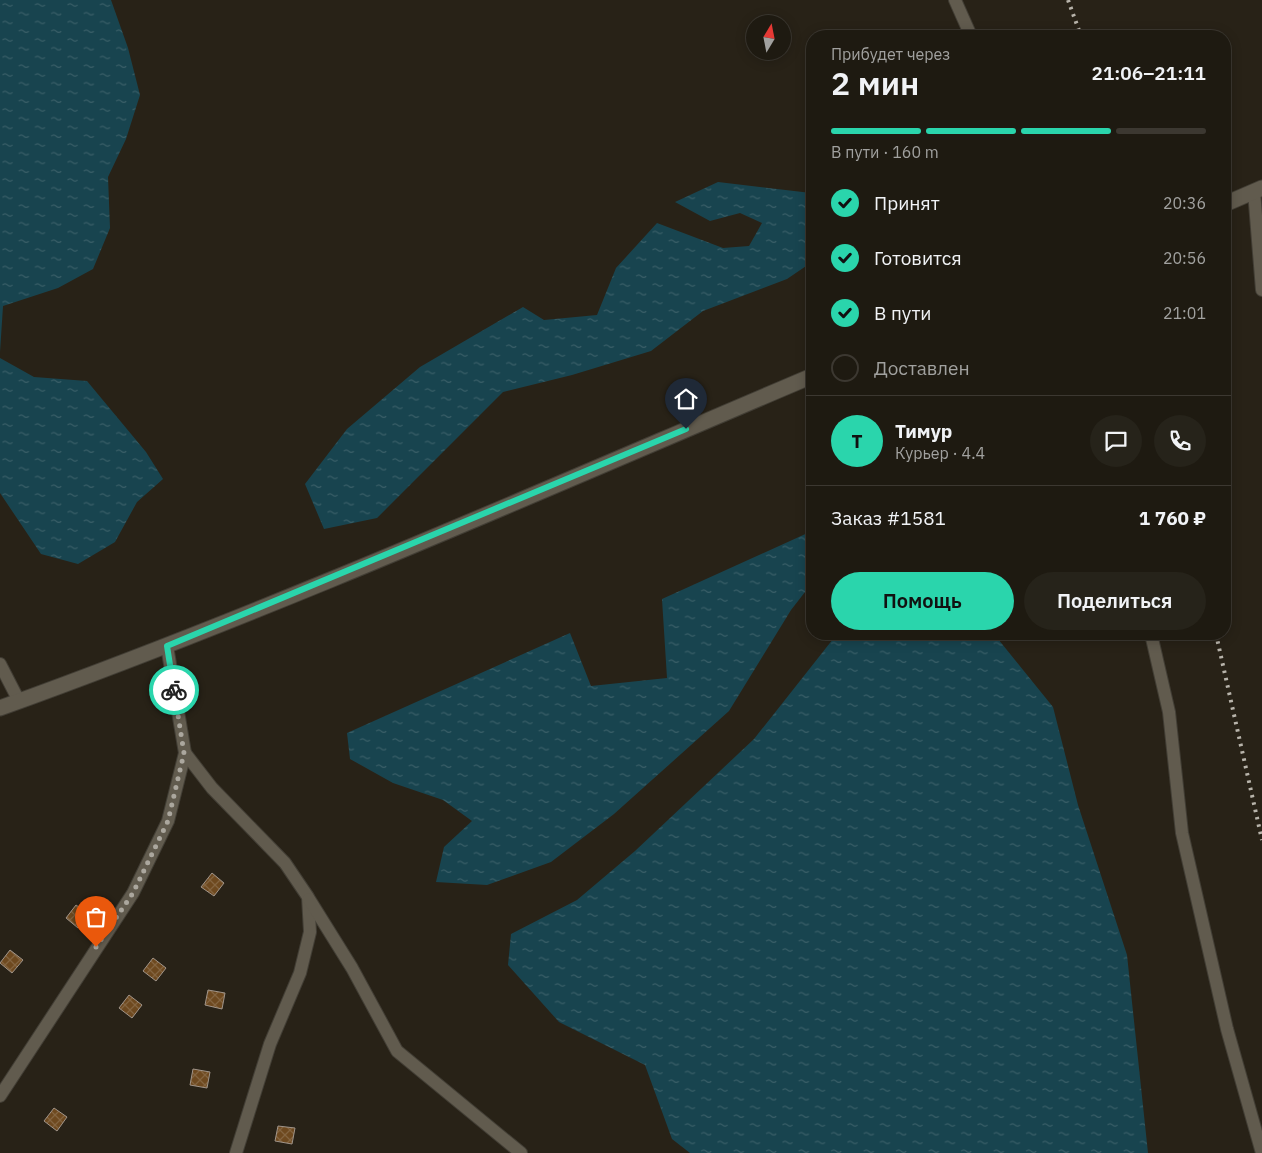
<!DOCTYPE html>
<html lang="ru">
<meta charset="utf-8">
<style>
:root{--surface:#1e1a11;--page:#26231a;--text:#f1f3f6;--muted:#a1a19f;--line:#3c3831;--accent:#2ad5ac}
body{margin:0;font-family:"IBM Plex Sans",sans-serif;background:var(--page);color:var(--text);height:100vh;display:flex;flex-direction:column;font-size:19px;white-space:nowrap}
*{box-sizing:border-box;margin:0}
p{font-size:16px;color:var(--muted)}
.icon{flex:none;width:28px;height:28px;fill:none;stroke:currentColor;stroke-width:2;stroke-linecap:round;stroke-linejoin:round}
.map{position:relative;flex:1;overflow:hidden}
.panel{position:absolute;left:806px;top:30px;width:425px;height:610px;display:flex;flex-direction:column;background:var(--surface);border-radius:20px;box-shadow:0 2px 12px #0003,0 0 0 1px var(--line)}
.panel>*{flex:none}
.needle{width:32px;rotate:10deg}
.tools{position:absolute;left:746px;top:15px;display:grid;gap:10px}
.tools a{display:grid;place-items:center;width:45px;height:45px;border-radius:50%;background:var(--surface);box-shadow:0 2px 12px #0003,0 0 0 1px var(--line);font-size:25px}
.pin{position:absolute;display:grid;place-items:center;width:42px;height:42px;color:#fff;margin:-51px -21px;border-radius:50% 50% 50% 0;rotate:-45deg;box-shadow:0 0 5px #0007}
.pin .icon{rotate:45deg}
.courier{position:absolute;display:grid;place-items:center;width:50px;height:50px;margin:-25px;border:4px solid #2ad5ac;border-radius:50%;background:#fff;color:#222;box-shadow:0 1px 6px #0007}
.summary em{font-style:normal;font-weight:600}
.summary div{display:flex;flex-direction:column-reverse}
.summary{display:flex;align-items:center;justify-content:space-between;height:85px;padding:0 25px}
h1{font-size:32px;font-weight:600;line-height:38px}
.bar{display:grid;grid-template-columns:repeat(4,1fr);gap:8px 5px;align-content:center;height:60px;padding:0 25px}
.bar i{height:6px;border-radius:4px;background:var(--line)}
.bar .on{background:var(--accent)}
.bar p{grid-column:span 4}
.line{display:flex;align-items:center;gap:12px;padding:0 25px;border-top:1px solid var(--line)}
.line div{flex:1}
.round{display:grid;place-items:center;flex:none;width:52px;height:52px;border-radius:26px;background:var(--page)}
ol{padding:0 25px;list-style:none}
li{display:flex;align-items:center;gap:15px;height:55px}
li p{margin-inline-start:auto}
li .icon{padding:5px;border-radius:50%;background:var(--accent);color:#111;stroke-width:4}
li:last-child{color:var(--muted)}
li i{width:28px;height:28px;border:2px solid var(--line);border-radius:50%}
.button{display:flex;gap:10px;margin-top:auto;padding:10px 25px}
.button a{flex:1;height:58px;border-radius:30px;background:var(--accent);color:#111;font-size:20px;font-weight:600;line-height:58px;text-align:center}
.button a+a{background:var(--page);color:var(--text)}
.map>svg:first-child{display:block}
</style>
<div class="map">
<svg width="1262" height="1153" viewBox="0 0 1262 1153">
<defs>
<pattern id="water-ripples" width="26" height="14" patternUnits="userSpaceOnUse" patternTransform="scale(1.25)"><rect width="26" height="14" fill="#18444f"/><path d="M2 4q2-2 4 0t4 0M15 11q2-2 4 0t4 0" fill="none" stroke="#3a5f68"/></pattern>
<pattern id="building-cross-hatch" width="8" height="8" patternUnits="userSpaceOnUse" patternTransform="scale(1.25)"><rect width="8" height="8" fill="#6e491f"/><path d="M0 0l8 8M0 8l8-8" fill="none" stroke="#836440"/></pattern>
</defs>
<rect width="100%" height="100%" fill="#282217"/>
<g fill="url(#water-ripples)">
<path d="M0 0H111L128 48 140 95 126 139 108 177 110 228 93 269 58 288 3 306 0 352Z"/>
<path d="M718 182 811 193 812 262 787 279 703 311 651 351 572 375 503 392 377 518 324 529 305 484 347 429 420 367 523 307 544 320 597 315 616 268 657 223 723 248 749 246 762 223 740 213 710 221 675 202Z"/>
<path d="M0 358 34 377 87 381 146 452 163 479 137 502 115 542 78 564 41 554 0 493Z"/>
<path d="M812 531V583L791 610 729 711 614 814 551 862 487 885 436 882 444 847 472 821 443 800 393 783 350 759 347 733 570 633 591 686 667 678 662 599Z"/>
<path d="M837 634H994L1053 707 1078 805 1127 955 1148 1153H690L672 1139 645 1065 559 1022 508 965 511 934 577 900 635 851 754 739Z"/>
</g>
<g fill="url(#building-cross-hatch)" stroke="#a09489">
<path d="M212 873 224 883 214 896 201 887Z"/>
<path d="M76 905 89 914 78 928 66 918Z"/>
<path d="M10 950 23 960 12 973 0 963Z"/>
<path d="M153 958 166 968 156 981 143 971Z"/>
<path d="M208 990 225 993 222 1009 205 1005Z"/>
<path d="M129 995 142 1005 132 1018 119 1008Z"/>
<path d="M193 1069 210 1072 207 1088 190 1085Z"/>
<path d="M54 1108 67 1117 57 1131 44 1121Z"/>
<path d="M278 1126 295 1128 292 1144 275 1141Z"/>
</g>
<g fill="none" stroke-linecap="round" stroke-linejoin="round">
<defs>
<g id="lane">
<path d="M955 0 971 36"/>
<path d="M1254 191 1262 290"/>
<path d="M1151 634 1169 712 1182 833 1227 1029 1262 1153"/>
<path d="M0 664 19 701"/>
<path d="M185 753 212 788 285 863 308 897 310 932 300 973 270 1044 236 1153"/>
<path d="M309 899 352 968 397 1051 521 1153"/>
<path d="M0 1096 133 893 168 821 185 753 167 646"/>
</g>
<g id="street">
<path d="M1225 204 1262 188"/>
<path d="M0 708C275 609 543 490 812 376"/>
</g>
</defs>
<use href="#lane" stroke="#423e35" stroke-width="14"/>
<use href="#street" stroke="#423e35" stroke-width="17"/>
<use href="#lane" stroke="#615b4e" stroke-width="12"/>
<use href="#street" stroke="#615b4e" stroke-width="15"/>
<g stroke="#b8b4ab" stroke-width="4" stroke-dasharray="2.5 5" stroke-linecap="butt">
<path d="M1068 0 1081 36"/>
<path d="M1216 634 1262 840"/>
</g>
</g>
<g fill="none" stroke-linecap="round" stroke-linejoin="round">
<path stroke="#aba79e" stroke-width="5" stroke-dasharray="0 9" d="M96 947 133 893 168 821 184 753 174 690"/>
<path stroke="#2ad5ac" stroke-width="6" d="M174 690 167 646 686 429"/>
</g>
</svg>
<div class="tools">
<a><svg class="needle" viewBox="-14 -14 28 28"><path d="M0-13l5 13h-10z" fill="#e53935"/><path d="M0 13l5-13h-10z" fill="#a1a19f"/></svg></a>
</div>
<div class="pin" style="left:96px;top:947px;background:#ea580c"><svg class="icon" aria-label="bag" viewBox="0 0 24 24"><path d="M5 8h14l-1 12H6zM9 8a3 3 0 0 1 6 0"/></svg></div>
<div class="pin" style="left:686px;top:429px;background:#1f2937"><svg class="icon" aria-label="home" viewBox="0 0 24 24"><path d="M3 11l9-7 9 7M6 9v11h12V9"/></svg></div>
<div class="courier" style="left:174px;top:690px"><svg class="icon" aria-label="bike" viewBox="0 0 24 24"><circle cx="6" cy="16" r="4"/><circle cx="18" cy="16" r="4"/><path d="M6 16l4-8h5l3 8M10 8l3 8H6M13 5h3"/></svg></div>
<section class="panel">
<div class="summary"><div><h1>2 мин</h1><p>Прибудет через</p></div><em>21:06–21:11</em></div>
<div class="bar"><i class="on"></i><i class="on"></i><i class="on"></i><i></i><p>В пути · 160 m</p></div>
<ol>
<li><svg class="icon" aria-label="check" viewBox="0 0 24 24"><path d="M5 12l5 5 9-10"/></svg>Принят<p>20:36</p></li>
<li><svg class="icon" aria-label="check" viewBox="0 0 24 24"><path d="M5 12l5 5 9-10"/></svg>Готовится<p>20:56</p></li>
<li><svg class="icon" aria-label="check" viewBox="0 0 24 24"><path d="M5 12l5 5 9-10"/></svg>В пути<p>21:01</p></li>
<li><i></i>Доставлен</li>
</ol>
<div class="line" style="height:90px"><b class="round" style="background:var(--accent);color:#111">Т</b><div><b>Тимур</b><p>Курьер · 4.4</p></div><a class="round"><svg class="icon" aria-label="chat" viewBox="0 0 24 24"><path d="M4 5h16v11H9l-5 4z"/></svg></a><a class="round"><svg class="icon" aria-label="phone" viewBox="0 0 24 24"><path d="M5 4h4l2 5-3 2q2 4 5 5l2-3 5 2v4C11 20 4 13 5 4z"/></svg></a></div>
<div class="line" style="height:65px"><div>Заказ #1581</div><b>1 760 ₽</b></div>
<div class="button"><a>Помощь</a><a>Поделиться</a></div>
</section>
</div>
